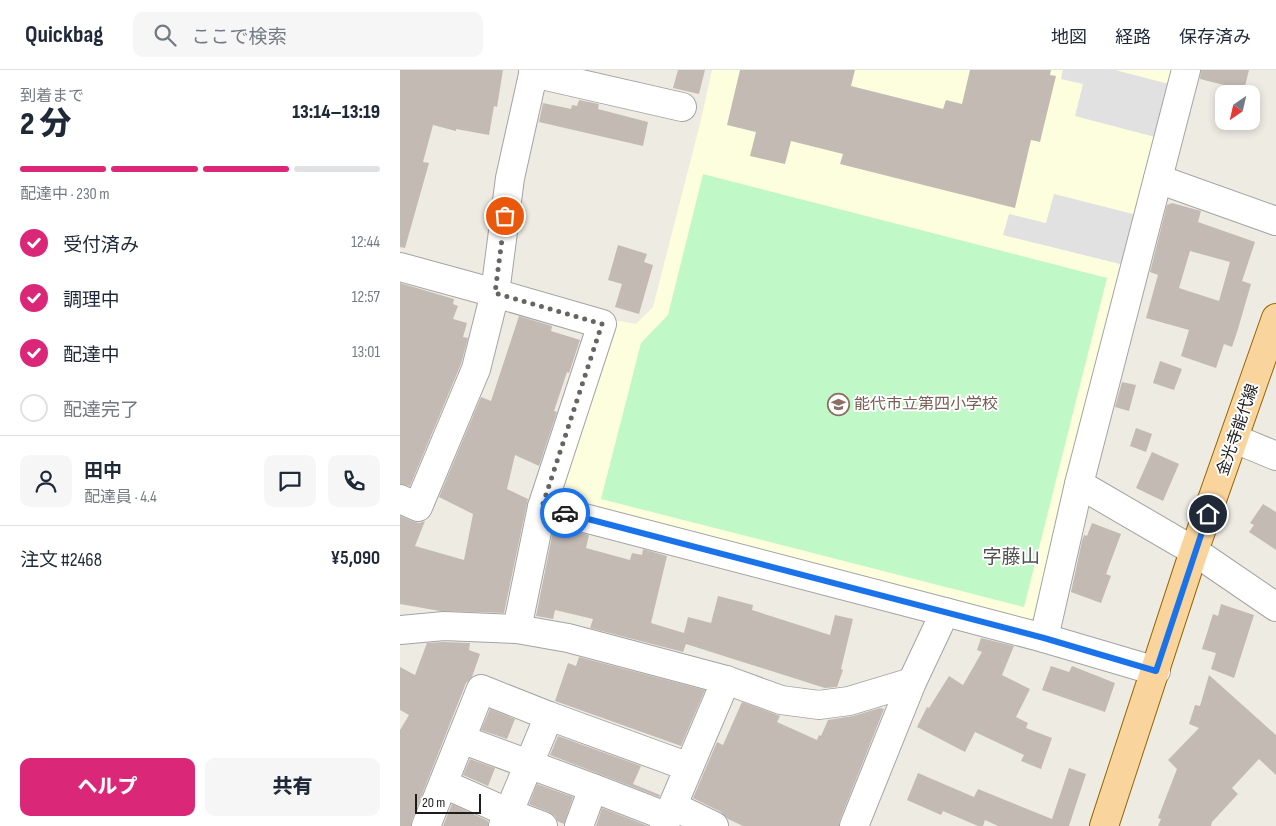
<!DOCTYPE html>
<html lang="ja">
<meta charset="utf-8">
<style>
:root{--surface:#fff;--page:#f6f6f7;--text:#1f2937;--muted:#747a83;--line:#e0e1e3;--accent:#db2777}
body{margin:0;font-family:"Sofia Sans Condensed","Noto Sans JP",sans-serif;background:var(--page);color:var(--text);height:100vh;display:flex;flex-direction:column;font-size:19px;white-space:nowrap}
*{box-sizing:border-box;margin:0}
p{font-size:16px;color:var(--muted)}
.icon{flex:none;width:28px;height:28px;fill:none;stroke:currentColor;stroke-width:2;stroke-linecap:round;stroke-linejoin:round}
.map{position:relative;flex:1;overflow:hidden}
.details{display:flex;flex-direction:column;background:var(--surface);width:400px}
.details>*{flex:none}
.needle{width:32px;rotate:214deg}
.buttons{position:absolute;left:815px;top:15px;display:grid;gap:10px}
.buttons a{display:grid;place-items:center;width:45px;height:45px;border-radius:10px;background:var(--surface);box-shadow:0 2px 8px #0003;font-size:25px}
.scale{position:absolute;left:15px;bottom:12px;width:66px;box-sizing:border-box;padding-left:5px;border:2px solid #1d1d1d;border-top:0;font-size:14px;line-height:18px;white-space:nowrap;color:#1d1d1d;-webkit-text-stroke:4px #fff;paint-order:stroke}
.pin{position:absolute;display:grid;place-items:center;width:42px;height:42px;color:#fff;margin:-21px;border:2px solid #fff;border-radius:50%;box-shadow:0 1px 5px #0007}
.courier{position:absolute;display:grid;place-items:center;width:50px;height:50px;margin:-25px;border:4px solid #1a73e8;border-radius:50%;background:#fff;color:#222;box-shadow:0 1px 6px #0007}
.summary em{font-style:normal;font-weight:800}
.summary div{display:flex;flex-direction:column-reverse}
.summary{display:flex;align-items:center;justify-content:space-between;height:85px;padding:0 20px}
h1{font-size:32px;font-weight:800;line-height:38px}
.bar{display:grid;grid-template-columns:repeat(4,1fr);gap:8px 5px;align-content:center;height:60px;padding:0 20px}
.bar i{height:6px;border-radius:4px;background:var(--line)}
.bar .current{background:var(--accent)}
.bar p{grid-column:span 4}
.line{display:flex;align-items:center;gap:12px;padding:0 20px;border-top:1px solid var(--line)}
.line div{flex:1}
.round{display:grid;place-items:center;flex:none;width:52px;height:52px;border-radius:10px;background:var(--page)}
ol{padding:0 20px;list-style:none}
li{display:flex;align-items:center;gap:15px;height:55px}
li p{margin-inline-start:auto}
li .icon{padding:5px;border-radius:50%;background:var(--accent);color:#fff;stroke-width:4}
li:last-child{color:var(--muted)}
li i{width:28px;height:28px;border:2px solid var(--line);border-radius:50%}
.button{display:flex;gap:10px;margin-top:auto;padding:10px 20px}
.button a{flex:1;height:58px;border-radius:10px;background:var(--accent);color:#fff;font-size:20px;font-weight:800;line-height:58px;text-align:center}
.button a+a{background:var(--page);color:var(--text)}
header{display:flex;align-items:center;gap:30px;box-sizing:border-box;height:70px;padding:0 25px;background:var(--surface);border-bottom:1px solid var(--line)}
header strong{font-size:24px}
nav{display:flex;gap:28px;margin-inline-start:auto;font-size:18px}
.search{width:350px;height:45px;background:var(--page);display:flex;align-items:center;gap:12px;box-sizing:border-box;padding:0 18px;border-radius:10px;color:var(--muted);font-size:19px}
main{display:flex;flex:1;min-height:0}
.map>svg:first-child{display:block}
</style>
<header>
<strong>Quickbag</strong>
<div class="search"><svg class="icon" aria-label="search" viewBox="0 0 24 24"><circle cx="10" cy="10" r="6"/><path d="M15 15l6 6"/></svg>ここで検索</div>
<nav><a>地図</a><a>経路</a><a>保存済み</a></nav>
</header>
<main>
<section class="details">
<div class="summary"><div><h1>2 分</h1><p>到着まで</p></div><em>13:14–13:19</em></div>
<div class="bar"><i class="current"></i><i class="current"></i><i class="current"></i><i></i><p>配達中 · 230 m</p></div>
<ol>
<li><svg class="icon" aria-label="check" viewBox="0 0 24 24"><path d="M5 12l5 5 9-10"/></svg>受付済み<p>12:44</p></li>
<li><svg class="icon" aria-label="check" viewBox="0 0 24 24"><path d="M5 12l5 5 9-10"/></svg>調理中<p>12:57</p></li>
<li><svg class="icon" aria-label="check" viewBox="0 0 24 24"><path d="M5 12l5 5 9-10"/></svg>配達中<p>13:01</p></li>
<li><i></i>配達完了</li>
</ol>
<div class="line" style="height:90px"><a class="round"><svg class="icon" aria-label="person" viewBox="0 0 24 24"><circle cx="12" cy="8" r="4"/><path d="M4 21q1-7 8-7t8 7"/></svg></a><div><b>田中</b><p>配達員 · 4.4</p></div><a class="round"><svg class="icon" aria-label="chat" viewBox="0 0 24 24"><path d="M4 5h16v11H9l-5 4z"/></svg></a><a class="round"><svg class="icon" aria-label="phone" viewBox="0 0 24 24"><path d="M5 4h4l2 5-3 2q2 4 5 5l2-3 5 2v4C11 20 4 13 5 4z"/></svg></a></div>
<div class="line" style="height:65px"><div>注文 #2468</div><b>¥5,090</b></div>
<div class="button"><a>ヘルプ</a><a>共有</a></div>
</section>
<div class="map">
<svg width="876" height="756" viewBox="0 0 876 756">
<rect width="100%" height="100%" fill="#eeebe3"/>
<path fill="#fdfedd" d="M312 0H776L637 545 627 552 173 437 159 413 213 250 236 254 253 237 301 50Z"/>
<path fill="#c1f8c7" d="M303 104 707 208 624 537 201 429 241 273 268 245Z"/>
<g fill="#e1e1e1">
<path d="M663 0H715L769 14 755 67 675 46 683 14 661 9Z"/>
<path d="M654 124 737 145 724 195 603 165 609 144 646 153Z"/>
</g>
<g fill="#c3bab3" fill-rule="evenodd">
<path d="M0 0H103L97 37 94 36 89 65 56 59V61L33 55 23 92 29 93 5 178 0 177Z"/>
<path d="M278 0H305L299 24 273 18Z"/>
<path d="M340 0H455L451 16 543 39 546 30 562 34 570 0H651L650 5 656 6 640 72 631 70 615 138 440 94 443 84 391 71 385 94 350 86 356 62 327 55Z"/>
<path d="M801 0H849L844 20 800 9Z"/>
<path d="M179 30 199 34 198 39 248 52 243 76 139 52 143 33 171 39 172 35 177 36Z"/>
<path d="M772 133 801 141 798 152 855 172 842 211 851 214 838 259 832 277 824 274 816 298 781 286 789 260 746 248 758 205 750 202 767 135ZM790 181 830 192 819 231 779 218Z"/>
<path d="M218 175 247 184 244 192 253 195 239 244 215 237 222 214 208 210Z"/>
<path d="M0 213 54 229 53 234 58 236 53 249 67 253 63 267 68 268 61 294 10 416 0 414Z"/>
<path d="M119 246 152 256 151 261 180 270 169 303 167 302 154 341 157 342 139 396 115 385 107 419 128 429 104 543 40 541 0 534V446L12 451 19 453 25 451 15 476 64 490 73 444 39 427 81 327 91 331Z"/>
<path d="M760 291 782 299 774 320 753 313Z"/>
<path d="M722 312 736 315 729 341 715 337Z"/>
<path d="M736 358 752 364 746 382 730 376Z"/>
<path d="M752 382 779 394 763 431 736 418Z"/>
<path d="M863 434 876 442V480L849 462 854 455 850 453Z"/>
<path d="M692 453 721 464 706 504 711 506 701 533 671 522 682 471 684 465 687 466Z"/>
<path d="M154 456 189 465 186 478 230 490 232 483 242 485 243 479 267 486 251 553 284 563 288 547 311 553 318 526 353 535 352 540 430 565 435 545 453 549 441 599 443 600 437 617 425 618 286 574 283 582 190 558 193 549 155 540 153 549 136 546Z"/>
<path d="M821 534 854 545 834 608 811 599 816 583 802 579 813 544 818 546Z"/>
<path d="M581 568 614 576 602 605 630 619 616 647 628 653 626 658 652 668 641 699 621 691 624 685 575 662 565 682 517 657 527 637 529 638 549 606 563 615 582 582 577 580Z"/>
<path d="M44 572 70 573 69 580 80 584 72 607 66 613 12 750 11 756H0V660L9 645 0 640V597L15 605 27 573Z"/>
<path d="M179 587 305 620 281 676 155 631 168 593 176 596Z"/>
<path d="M651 596 669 602 672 596 715 613 705 642 642 620Z"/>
<path d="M809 605 876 665V705L859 689 832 718 838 724 812 752 811 756H758L761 749 758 748 777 699 768 690 799 658 789 654 795 635 800 636Z"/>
<path d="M342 632 380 646 377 652 417 670 419 665 421 666 428 650 453 646 480 638 484 639 440 750 439 756H343L328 749 321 742 293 728 317 672 323 675Z"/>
<path d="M90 639 115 649 107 669 81 660Z"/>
<path d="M158 666 241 696 233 714 260 725 259 727 150 685Z"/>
<path d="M70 689 95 698 88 716 63 705Z"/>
<path d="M669 698 686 704 669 756H598L585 750 583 756H578L543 741 541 745 507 730 518 703 574 727 578 719 652 749Z"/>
<path d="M137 714 173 727 164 754 157 751 155 746 149 742 129 734Z"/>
<path d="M52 734 88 751V756H43Z"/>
<path d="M202 738 248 756H196Z"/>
</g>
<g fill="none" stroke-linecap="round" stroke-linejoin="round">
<defs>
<g id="minor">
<path d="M133 3 282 37"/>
<path d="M758 109 876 151"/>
<path d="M0 197 95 223 202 254 142 437 545 542"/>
<path d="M835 369 876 386"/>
<path d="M679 414 794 481 876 537"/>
<path d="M0 429 18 437 76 299 95 223 110 108 134 0"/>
<path d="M117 559 142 437"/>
<path d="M0 560 44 556 117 559 168 568 326 610 381 630 419 635 449 631 512 612"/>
<path d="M644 568 679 414 786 0"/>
<path d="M61 669 81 619 149 646 289 697"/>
<path d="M44 714 109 743 143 756"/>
<path d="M193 718 268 747"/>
<path d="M273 736 314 756"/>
<path d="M26 756 61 669 193 718 179 756"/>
<path d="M103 756 149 646"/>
<path d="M264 756 326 610"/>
<path d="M454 756 512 612 545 542 644 568 756 601"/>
</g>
<path id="major" d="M704 756 794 481 876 248"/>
</defs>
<use href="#minor" stroke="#a4a4a4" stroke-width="30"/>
<use href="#major" stroke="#946803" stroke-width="30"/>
<use href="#minor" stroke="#fff" stroke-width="28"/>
<use href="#major" stroke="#fad49d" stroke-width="28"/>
</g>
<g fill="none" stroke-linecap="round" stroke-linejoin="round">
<path stroke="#666562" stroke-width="5" stroke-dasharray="0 9" d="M105 146 95 223 202 254 142 437 165 443"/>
<path stroke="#1a73e8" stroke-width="6" d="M165 443 644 568 756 601 808 444"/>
</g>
<defs>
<symbol id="school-ring" viewBox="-11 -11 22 22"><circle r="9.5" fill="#fff" stroke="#8d6e63" stroke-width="1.5"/><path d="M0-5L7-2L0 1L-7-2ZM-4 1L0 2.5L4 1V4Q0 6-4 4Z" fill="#8d6e63"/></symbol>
</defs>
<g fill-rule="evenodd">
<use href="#school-ring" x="426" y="322" width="25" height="25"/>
</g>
<g text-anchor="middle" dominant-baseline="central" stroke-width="4" stroke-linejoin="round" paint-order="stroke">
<g font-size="16" fill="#785e54" stroke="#fff" text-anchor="start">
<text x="454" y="334">能代市立第四小学校</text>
</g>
<g font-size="16" fill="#1d1d1d" stroke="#fff">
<text transform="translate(838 360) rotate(-71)">金光寺能代線</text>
</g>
<g font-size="19" fill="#505050" stroke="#fff">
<text x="611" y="487">字藤山</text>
</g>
</g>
</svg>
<div class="buttons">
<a><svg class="needle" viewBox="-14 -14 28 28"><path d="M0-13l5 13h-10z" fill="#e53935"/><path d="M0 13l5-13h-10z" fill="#747a83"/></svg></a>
</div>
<div class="scale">20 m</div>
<div class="pin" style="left:105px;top:146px;background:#ea580c"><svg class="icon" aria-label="bag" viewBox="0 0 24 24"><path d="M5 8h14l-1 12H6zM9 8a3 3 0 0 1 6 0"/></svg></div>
<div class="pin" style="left:808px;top:444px;background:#1f2937"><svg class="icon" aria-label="home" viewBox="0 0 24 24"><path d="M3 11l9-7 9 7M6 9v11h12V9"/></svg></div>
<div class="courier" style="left:165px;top:443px"><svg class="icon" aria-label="car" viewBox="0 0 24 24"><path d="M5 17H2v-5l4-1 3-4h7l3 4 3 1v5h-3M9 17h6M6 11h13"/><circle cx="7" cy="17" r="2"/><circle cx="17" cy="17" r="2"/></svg></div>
</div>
</main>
